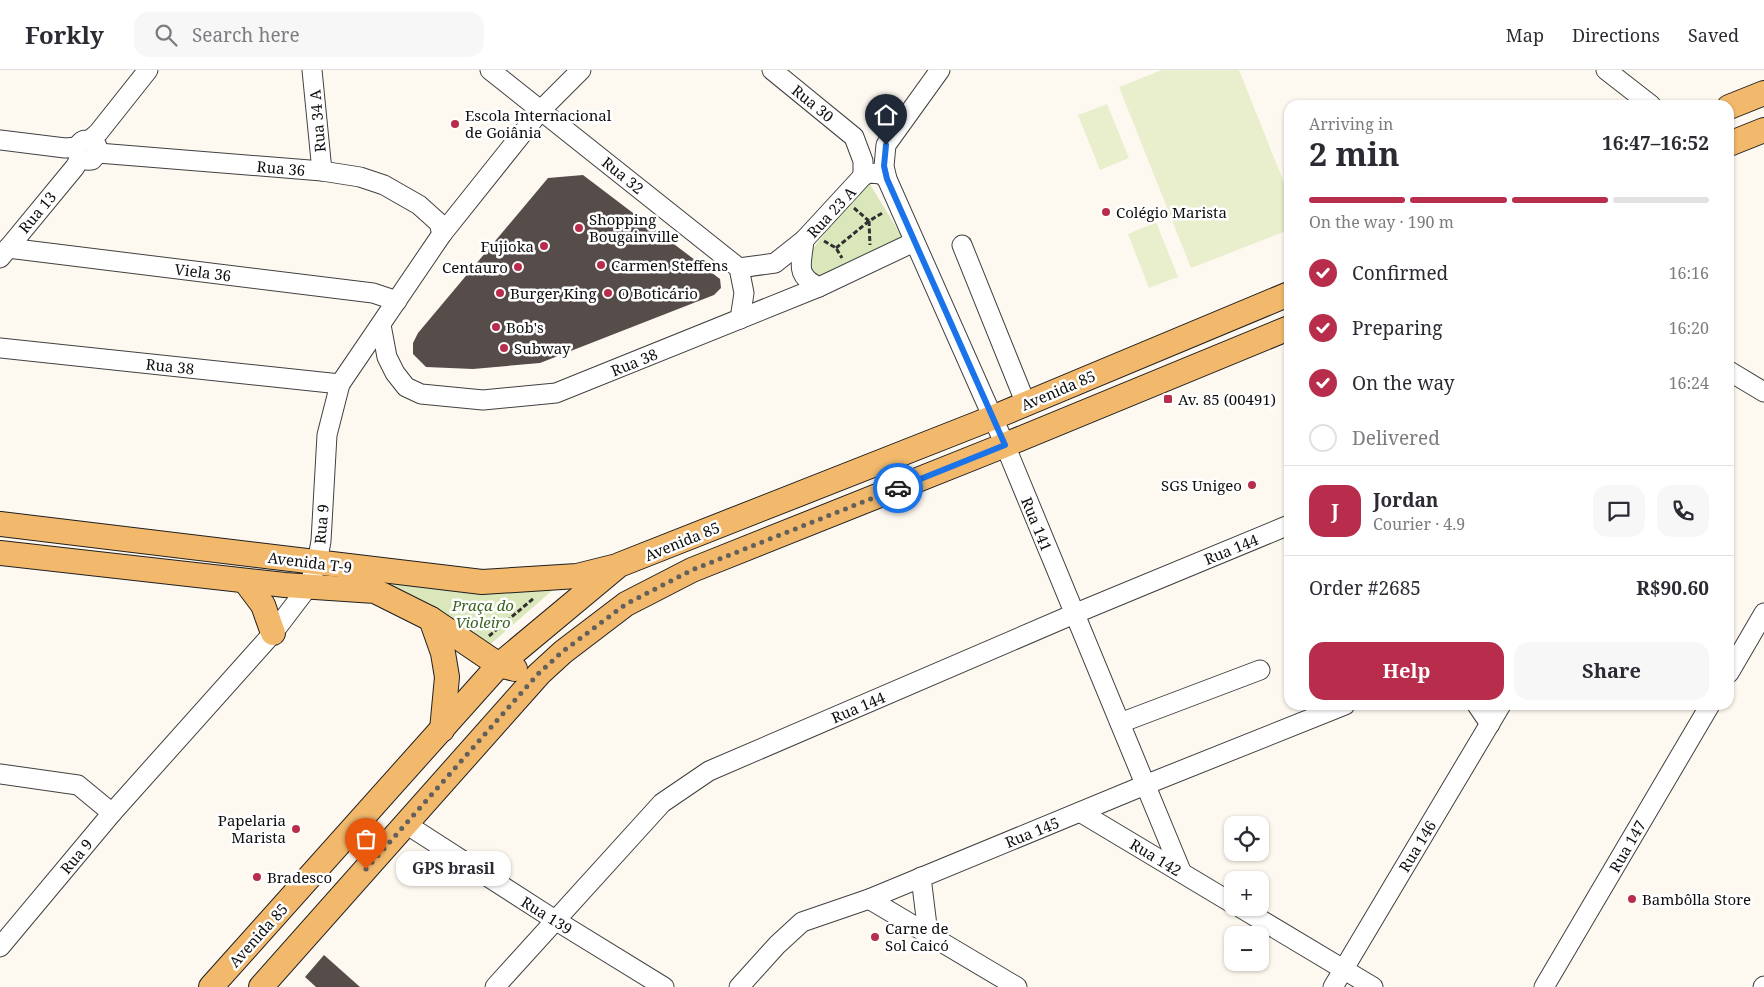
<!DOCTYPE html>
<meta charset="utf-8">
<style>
:root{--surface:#fff;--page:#f7f7f7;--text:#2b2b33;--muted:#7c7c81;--line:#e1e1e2;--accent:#b82c4c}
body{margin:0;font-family:"Noto Serif",serif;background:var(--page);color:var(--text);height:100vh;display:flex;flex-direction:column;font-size:19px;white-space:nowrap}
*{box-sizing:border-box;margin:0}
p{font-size:16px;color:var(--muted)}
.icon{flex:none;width:28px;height:28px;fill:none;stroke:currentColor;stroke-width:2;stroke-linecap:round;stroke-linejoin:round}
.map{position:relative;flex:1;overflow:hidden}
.details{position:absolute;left:1284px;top:30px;width:450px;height:610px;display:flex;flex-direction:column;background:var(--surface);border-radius:15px;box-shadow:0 1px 4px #0004}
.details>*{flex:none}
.fabs{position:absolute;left:1224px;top:746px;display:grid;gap:10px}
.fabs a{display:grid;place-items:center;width:45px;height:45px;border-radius:10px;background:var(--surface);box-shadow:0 1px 4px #0004;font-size:25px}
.pin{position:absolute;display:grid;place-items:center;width:42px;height:42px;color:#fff;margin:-51px -21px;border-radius:50% 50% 50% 0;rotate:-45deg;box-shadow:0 0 5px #0007}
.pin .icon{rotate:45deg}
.courier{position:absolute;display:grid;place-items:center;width:50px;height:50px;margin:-25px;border:4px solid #1a73e8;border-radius:50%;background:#fff;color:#222;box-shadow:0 1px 6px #0007}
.bubble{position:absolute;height:35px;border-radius:15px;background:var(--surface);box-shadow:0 1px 4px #0004;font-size:16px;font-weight:700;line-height:35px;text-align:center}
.headline em{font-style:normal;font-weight:700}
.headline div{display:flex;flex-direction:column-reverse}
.headline{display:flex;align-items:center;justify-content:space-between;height:85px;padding:0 25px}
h1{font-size:32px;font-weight:700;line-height:38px}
.bar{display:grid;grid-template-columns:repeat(4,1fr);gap:8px 5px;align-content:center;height:60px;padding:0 25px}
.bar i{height:6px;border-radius:4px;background:var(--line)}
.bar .active{background:var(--accent)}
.bar p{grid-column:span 4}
.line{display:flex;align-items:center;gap:12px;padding:0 25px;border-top:1px solid var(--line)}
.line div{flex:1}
.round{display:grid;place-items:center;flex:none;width:52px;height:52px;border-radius:15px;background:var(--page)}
ol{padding:0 25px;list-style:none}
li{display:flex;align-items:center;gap:15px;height:55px}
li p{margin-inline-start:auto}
li .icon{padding:5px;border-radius:50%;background:var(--accent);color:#fff;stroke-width:4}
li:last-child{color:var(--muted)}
li i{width:28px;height:28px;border:2px solid var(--line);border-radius:50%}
.action{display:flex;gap:10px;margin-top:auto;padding:10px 25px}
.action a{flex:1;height:58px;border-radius:15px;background:var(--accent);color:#fff;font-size:20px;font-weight:700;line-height:58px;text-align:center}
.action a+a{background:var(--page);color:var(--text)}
header{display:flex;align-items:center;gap:30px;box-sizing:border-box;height:70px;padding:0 25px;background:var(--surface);border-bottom:1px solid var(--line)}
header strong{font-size:24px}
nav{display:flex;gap:28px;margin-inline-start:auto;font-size:18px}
.search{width:350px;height:45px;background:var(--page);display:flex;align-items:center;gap:12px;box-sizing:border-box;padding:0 18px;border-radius:15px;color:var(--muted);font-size:19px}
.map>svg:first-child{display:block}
</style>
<header>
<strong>Forkly</strong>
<div class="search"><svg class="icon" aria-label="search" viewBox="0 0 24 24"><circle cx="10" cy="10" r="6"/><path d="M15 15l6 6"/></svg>Search here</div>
<nav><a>Map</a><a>Directions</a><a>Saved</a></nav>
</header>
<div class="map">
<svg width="1764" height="917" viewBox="0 0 1764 917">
<rect width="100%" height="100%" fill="#fef9f0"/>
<g fill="#dae7bb">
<path d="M866 108 904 170 815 210 806 203 809 184Z"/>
<path d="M349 505 562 512 486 578 402 520 346 512Z"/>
</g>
<g fill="#e9efcc">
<path d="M1162 0H1239L1289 125V160L1191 198 1119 17Z"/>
<path d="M1107 34 1129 88 1100 100 1078 45Z"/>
<path d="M1156 152 1178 207 1149 218 1128 164Z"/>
</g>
<g fill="#564d4b">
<path d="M583 105 720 209 721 218 714 225 540 293 473 299 426 297 413 284V273L418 263 548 108Z"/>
<path d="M324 885 360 917H316L305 907Z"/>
</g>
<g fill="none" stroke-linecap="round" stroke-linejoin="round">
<defs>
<g id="minor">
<path d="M312 0 322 101"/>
<path d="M490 0 739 198 744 223 740 249"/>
<path d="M772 0 854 67 863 91V106"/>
<path d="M940 0 886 75 884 96 887 109 1005 375 1181 801"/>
<path d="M1606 0 1651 35"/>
<path d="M0 70 65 78 77 77"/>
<path d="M90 70 97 76 98 83 92 90C81 92 71 81 80 73 84 69 83 71 88 70 92 69 95 65 98 63L148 0"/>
<path d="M98 83 322 101 360 107 384 115 419 135 439 153 442 164"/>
<path d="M804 170C802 194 794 205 819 217"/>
<path d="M962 175 1026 334"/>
<path d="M8 178 373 223 397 231"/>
<path d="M0 188 75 97 80 88"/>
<path d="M739 198 775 193 804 170 863 106 869 103 881 104 887 109"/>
<path d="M381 255 387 287 395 303 406 317 421 324 483 330 556 323 819 217 914 172"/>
<path d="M0 278 340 314"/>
<path d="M1729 301 1764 322"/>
<path d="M1729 603 1764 543"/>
<path d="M1477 635 1490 654"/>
<path d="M1120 653 1260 600"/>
<path d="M0 704 78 715 112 743"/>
<path d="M1080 742 1232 833"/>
<path d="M406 754 555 850 664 917"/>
<path d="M921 807 928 864"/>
<path d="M869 829 1017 917"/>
<path d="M1241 838 1373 917"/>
<path d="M0 877 112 743 273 563 308 517 317 493 321 471 327 365 340 314 442 164 541 40 581 0"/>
<path d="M495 917 662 733 709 701 1074 544 1289 455"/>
<path d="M739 917 777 875 802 852 869 829 1145 715 1345 635"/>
<path d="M1333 917 1501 635"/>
<path d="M1544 917 1710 635"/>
<path d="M1763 917 1764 916"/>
</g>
<g id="major">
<path d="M1729 37 1764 23"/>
<path d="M1729 74 1764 60"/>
<path d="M0 454 482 512 577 506 613 497"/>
<path d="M0 483 285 515 375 521 431 549 499 595 515 599"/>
<path d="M245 511 263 535 273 563"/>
<path d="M431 549 443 583 447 607 442 660"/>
<path d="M211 917 499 595 619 495 992 348 1289 224"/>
<path d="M261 917 539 604 563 582 626 534 692 500 1005 375 1289 258"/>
</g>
</defs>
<use href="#minor" stroke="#414141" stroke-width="21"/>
<use href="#major" stroke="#1f1f1f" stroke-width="26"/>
<g stroke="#303030" stroke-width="3" stroke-dasharray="5 2.5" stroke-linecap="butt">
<path d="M854 138 869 151 884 142"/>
<path d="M869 151 870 175"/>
<path d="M824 171 836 178 842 188"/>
<path d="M836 178 869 151"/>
<path d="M489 566 534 528"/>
</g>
<use href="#minor" stroke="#fff" stroke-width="19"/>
<use href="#major" stroke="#f2b96c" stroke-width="24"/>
</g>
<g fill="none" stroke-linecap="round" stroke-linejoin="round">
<path stroke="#62605d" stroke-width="5" stroke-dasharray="0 9" d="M366 799 538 604 562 582 626 534 692 500 898 418"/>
<path stroke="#1a73e8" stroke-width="6" d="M886 75 884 96 887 109 1005 375 898 418"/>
</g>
<g fill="#b82c4c" stroke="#fff" stroke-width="2">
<circle cx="455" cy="54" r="5"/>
<circle cx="1106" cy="142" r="5"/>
<circle cx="579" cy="158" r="5"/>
<circle cx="544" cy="176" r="5"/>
<circle cx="601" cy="195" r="5"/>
<circle cx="518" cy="197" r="5"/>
<circle cx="500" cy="223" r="5"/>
<circle cx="608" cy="223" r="5"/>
<circle cx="496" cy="257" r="5"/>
<circle cx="504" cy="278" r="5"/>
<rect x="1163" y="324" width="10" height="10" rx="2.5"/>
<circle cx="1252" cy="415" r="5"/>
<circle cx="296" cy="759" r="5"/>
<circle cx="257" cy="807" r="5"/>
<circle cx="1632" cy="829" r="5"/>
<circle cx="875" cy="867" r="5"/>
</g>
<g text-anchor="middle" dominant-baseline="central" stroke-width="5" stroke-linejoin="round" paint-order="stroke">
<g font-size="15" fill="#0e0e0e" stroke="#fff">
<text transform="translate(813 33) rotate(39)">Rua 30</text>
<text transform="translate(317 51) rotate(-95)">Rua 34 A</text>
<text transform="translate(281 98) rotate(5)">Rua 36</text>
<text transform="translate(623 105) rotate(39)">Rua 32</text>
<text transform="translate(37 142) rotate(-50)">Rua 13</text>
<text transform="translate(831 142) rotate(-47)">Rua 23 A</text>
<text transform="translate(203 202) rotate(7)">Viela 36</text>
<text transform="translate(634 292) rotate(-22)">Rua 38</text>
<text transform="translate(170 296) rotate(6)">Rua 38</text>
<text transform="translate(1058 320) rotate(-23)">Avenida 85</text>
<text transform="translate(321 454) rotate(-85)">Rua 9</text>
<text transform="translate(1037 454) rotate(68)">Rua 141</text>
<text transform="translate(682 471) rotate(-22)">Avenida 85</text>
<text transform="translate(1231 479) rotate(-22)">Rua 144</text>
<text transform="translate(310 492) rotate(7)">Avenida T-9</text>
<text transform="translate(858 637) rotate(-23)">Rua 144</text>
<text transform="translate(1032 762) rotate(-22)">Rua 145</text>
<text transform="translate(1417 776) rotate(-59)">Rua 146</text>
<text transform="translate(1627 776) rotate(-60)">Rua 147</text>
<text transform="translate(76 786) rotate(-50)">Rua 9</text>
<text transform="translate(1156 787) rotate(31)">Rua 142</text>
<text transform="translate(547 845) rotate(32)">Rua 139</text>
<text transform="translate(258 865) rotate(-48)">Avenida 85</text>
</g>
<g font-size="15" fill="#0e0e0e" stroke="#fff" text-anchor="start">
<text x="465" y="45">Escola Internacional<tspan x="465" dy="17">de Goiânia</tspan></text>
<text x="1116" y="142">Colégio Marista</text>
<text x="589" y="149">Shopping<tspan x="589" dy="17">Bougainville</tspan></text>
<text x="534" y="176" text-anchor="end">Fujioka</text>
<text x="611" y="195">Carmen Steffens</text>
<text x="508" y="197" text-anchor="end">Centauro</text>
<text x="510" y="223">Burger King</text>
<text x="618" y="223">O Boticário</text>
<text x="506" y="257">Bob's</text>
<text x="514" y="278">Subway</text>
<text x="1178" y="329">Av. 85 (00491)</text>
<text x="1242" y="415" text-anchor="end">SGS Unigeo</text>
<text x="286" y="750" text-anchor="end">Papelaria<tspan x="286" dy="17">Marista</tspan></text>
<text x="267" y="807">Bradesco</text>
<text x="1642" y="829">Bambôlla Store</text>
<text x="885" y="858">Carne de<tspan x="885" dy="17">Sol Caicó</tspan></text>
</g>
<g font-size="15" font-style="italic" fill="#3b6321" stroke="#fff">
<text x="483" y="535">Praça do<tspan x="483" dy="17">Violeiro</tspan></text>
</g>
</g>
</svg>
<div class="fabs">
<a><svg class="icon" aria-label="locate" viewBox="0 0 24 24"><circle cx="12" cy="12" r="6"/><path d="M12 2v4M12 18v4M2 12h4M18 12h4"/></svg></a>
<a>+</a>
<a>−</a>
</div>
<div class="pin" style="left:366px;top:799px;background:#ea580c"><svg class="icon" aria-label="bag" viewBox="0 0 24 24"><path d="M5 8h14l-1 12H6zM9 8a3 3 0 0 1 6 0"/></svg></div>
<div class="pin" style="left:886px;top:75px;background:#1f2937"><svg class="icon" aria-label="home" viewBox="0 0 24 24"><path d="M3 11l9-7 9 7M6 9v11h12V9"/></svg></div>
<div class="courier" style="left:898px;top:418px"><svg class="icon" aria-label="car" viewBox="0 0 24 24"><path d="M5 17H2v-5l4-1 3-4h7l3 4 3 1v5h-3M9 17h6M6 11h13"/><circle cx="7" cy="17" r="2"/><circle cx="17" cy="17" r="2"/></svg></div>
<div class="bubble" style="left:396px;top:781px;width:115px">GPS brasil</div>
<section class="details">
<div class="headline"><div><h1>2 min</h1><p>Arriving in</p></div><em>16:47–16:52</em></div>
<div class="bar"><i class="active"></i><i class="active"></i><i class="active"></i><i></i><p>On the way · 190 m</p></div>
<ol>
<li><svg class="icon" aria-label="check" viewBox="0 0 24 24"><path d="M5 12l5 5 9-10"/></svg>Confirmed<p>16:16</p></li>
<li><svg class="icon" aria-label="check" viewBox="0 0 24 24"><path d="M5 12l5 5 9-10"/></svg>Preparing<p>16:20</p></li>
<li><svg class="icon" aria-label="check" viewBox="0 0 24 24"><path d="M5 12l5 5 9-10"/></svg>On the way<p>16:24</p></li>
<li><i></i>Delivered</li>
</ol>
<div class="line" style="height:90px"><b class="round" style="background:var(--accent);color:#fff">J</b><div><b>Jordan</b><p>Courier · 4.9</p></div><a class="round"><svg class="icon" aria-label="chat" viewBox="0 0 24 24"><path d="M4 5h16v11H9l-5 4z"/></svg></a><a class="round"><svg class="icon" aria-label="phone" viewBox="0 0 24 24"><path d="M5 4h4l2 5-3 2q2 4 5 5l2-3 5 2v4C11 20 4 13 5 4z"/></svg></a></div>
<div class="line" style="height:65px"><div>Order #2685</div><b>R$90.60</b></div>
<div class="action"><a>Help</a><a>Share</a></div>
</section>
</div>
